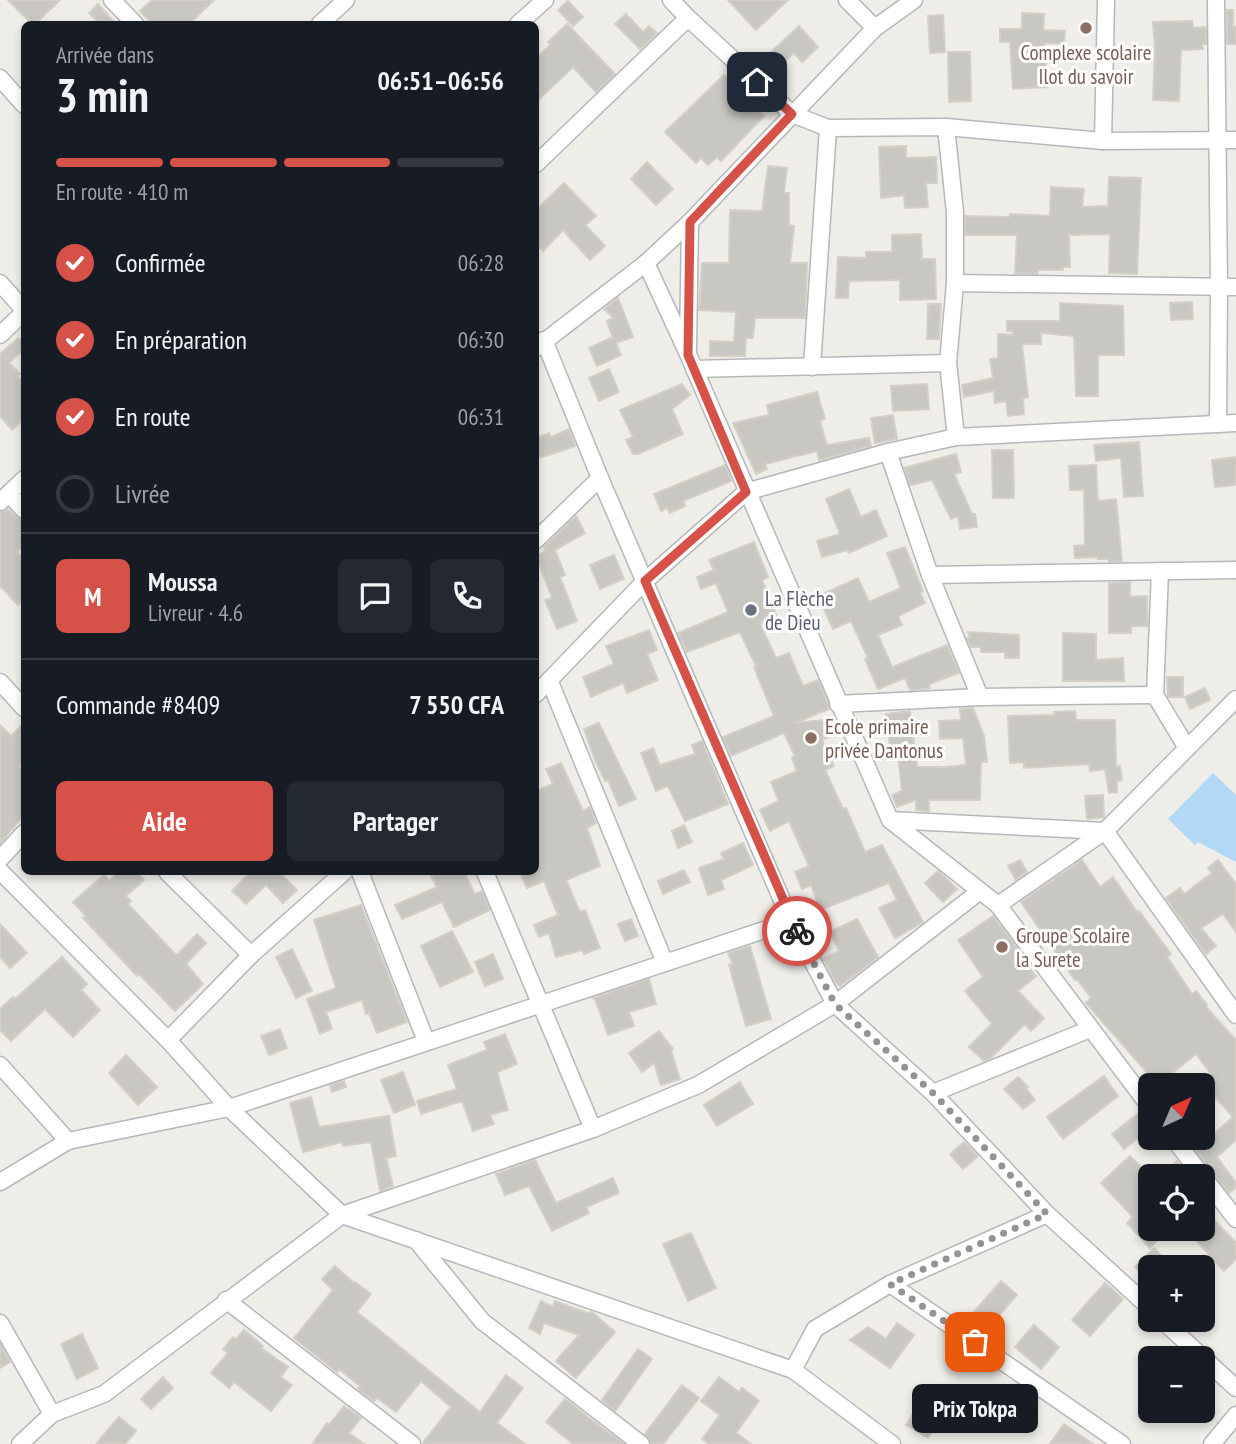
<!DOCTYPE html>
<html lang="fr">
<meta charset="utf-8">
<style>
:root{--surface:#171b24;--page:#242831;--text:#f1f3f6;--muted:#9ea1a6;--line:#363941;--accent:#d65147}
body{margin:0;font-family:"PT Sans Narrow",sans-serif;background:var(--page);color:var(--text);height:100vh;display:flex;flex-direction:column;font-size:26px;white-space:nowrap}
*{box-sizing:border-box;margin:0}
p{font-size:23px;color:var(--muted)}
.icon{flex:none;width:38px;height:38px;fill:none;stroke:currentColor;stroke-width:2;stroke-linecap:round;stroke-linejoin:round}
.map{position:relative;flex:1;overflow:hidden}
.panel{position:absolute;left:21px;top:21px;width:518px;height:854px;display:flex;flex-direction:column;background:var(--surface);border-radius:10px;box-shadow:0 4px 10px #0003}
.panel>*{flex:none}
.needle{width:46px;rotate:44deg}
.tools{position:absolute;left:1138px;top:1073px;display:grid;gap:14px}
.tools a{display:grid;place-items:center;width:77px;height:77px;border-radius:10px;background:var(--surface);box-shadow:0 4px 10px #0003;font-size:35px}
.pin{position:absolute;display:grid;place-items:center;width:60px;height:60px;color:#fff;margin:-30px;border-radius:14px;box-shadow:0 4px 10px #0006}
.courier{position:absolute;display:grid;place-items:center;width:70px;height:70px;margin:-35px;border:5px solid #d65147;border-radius:50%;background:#fff;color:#222;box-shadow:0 2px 9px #0007}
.bubble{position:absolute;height:49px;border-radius:10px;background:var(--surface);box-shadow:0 4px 10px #0003;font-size:23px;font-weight:800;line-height:49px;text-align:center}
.headline em{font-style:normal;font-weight:800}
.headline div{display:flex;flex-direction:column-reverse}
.headline{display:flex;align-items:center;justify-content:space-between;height:119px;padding:0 35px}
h1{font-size:46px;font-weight:800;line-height:52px}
.bar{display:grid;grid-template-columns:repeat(4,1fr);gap:10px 7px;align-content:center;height:84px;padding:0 35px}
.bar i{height:9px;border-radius:5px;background:var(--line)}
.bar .active{background:var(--accent)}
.bar p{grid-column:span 4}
.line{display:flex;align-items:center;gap:18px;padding:0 35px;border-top:2px solid var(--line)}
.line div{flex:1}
.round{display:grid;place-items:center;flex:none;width:74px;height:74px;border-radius:10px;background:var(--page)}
ol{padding:0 35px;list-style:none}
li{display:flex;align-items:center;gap:21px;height:77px}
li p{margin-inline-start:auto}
li .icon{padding:7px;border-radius:50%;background:var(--accent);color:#fff;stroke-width:4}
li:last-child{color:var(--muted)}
li i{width:38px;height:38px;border:4px solid var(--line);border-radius:50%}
.action{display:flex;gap:14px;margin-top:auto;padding:14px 35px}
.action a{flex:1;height:80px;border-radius:10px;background:var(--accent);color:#fff;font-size:28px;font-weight:800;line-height:80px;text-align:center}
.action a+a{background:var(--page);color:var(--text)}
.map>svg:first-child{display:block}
</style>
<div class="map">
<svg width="1236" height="1444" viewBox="0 0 1236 1444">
<rect width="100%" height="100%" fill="#efede8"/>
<path fill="#b1d9f6" d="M1213 773 1236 795V862L1198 842 1195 845 1168 819Z"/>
<g fill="#c8c7c2" stroke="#d3cfc7" stroke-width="2">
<path d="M8 0H60L35 24H32Z"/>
<path d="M152 0H214L189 24H153L140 11Z"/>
<path d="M728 0H788L756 30Z"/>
<path d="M568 1 583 17 573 26 558 10Z"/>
<path d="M98 4 116 24H100L89 13Z"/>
<path d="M1227 10H1233V27H1236V44H1227Z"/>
<path d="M1022 13 1044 14 1043 30 1065 31 1064 44 1044 43 1047 87 1013 89 1010 42H1000V29H1022Z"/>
<path d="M626 14 643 32 649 26 657 33 640 49 615 24Z"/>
<path d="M943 15 945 52 930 53 928 16Z"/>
<path d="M1192 21 1193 28 1206 27V44H1202L1203 49 1181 50 1179 101 1153 100 1155 51 1153 22Z"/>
<path d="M567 24 615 74 596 92 573 67 536 102V59L551 44 548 42Z"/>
<path d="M799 26 818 47 802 62 794 53 782 64 771 52Z"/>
<path d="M948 52H970L971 101 949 102Z"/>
<path d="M724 75 764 116 721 161 717 157 708 165 701 158 696 163 665 132Z"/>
<path d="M906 146V158L936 157 937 183H926L928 207 905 208 904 195 881 198 879 147Z"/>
<path d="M647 162 673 189 656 205 631 179Z"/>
<path d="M768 166 787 168 784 193H789V225L794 226 790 263H807L805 318H755L753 338H746L745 356H710V341L734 342 736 312 699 310 702 263H729L730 210 762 211Z"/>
<path d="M1109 177 1141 178 1137 274 1109 273 1110 234 1069 235 1070 267H1063V270H1038L1037 274 1015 273 1017 235H965V216L1009 217 1010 214 1050 216 1051 187 1084 189 1082 207 1108 206Z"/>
<path d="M564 183 596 216 585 225 605 246 590 260 563 230 543 251 536 244V210Z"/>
<path d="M921 234 922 259H935L936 299 900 300V280L849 281 848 298H836L838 257 866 258V252H892V235Z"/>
<path d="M618 298 633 337 616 343 621 355 597 366 589 348 613 337 614 341 607 321 614 318 604 309Z"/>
<path d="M1192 302 1193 319 1171 320 1170 303Z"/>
<path d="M1060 303 1123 306 1124 355H1098V396H1076L1074 336 1041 333V344H1022L1028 397 1023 398 1024 414 1008 416 1006 401 995 403 994 391 964 397 962 385 993 378 990 359 998 358V334L1013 335V331H1007V321H1060Z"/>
<path d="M928 304H941L939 339H927Z"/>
<path d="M18 338 24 344V349L9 363 20 374 17 376 24 384V419L12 430 0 416V354Z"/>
<path d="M609 369 619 392 599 401 589 378Z"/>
<path d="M682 384 690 395 672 409 683 434 638 454H633L626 440 633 437 620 410Z"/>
<path d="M927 384 929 409 893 411 891 386Z"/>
<path d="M817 392 825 419 820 421 827 445 869 438 871 446 819 460 817 451 765 464 767 469 756 474 733 423 769 415 767 405Z"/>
<path d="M893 415 897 439 875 443 871 418Z"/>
<path d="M569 429 575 446 536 459V438L549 433 551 437Z"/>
<path d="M1139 442 1143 496 1124 497 1121 458 1096 461 1094 445Z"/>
<path d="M992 450H1013L1014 498H993Z"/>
<path d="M956 454 961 472 954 474 972 514H975L977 527 960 529 958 516 951 519 932 480 910 485 904 468Z"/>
<path d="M1236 457V485L1215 487 1212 460Z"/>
<path d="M725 465 731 481 683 501 685 506 670 513 667 508 661 511 654 494Z"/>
<path d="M1096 465 1098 501 1116 499 1122 561 1109 562V559H1098V557L1075 558 1074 546 1085 545 1084 490H1070L1069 466Z"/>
<path d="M849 489 861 517 876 510 887 536 849 553 847 550 822 557 817 541 840 534 826 499Z"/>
<path d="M8 509 17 518 24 520V545L17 552 24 560V598L18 605 0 586V512Z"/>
<path d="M576 516 585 533 555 550 565 575 560 577 577 621 557 629 545 600 552 598 536 556 546 551 544 547Z"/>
<path d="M754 542 768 577 762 580 777 617 760 624 776 658 789 653 803 686 818 680 828 703 829 709 795 723 825 720 832 735 822 740 834 766 825 770 843 809 846 808 865 852 882 845 923 922 895 938 879 908 897 900 889 883 820 910 811 885 802 889 795 872 809 866 789 821 770 831 760 810 779 801 771 782 797 771 792 758 795 756 784 733 731 756 723 737 774 716 754 667 756 666 740 632 687 652 678 633 728 612 716 583 701 589 697 577 714 570 709 560Z"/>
<path d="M905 547 923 591 920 593 925 603 898 616 902 625 878 635 892 667 947 645 959 673 929 684 930 688 910 690 905 678 878 689 865 659 868 658 851 621 833 629 818 596 858 578 869 602 901 588 887 553Z"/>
<path d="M614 555 624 579 600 589 590 565Z"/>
<path d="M1130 582V597L1147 596V626H1131V633H1109V583Z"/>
<path d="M649 630 657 650 647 654 658 680 627 693 623 683 591 697 583 677 614 664 606 646Z"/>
<path d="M968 632 1019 635V658H1005V652H981V647H971L967 638 970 637Z"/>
<path d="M1063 633 1096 634V660L1123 658 1124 681H1063Z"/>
<path d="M1167 677H1183V697H1168Z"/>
<path d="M1205 688 1210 700 1190 709 1185 697Z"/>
<path d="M973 708 984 736 987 762H981L980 800H929V811L916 810V800L897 807 892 795 902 791 897 745 890 746 886 714 910 711 917 767H946L966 765 963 738 940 739 939 721 961 720 960 709Z"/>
<path d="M1075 711 1076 720H1115L1116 767 1120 766 1122 780 1117 781V792L1109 793 1105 769 1090 771 1089 764 1024 768V762L1010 763 1008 716 1054 715V712Z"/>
<path d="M24 723V760L19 766 24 771V814L0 844V725L11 736Z"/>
<path d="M599 723 636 799 619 806 608 780 605 781 595 760 584 729Z"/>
<path d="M702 741 728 804 685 821 668 786 656 791 641 753 653 748 660 765 695 754 692 745Z"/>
<path d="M561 763 583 811 590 807 596 823 587 828 600 866 566 880 580 912 585 910 600 948 584 954 582 950 556 957 549 933 539 937 534 925 558 915 544 881 527 888 520 872H536V791L553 784 546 769Z"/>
<path d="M1103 795 1104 817 1087 819 1085 796Z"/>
<path d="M684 825 692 842 678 848 672 831Z"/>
<path d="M743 843 753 865 721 880 724 889 708 895 699 868 724 859 721 853Z"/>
<path d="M1020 860 1027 872 1016 880 1008 866Z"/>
<path d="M1082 860 1100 887 1113 877 1137 912 1139 911 1171 954 1167 957 1192 994 1196 991 1207 1005 1206 1007 1236 1040V1140L1217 1157 1236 1183V1187L1229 1193 1190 1143 1196 1138H1202V1135L1207 1140 1233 1117 1202 1082 1211 1074 1196 1054 1158 1085 1086 1003 1091 998 1077 979 1075 980 1021 902Z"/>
<path d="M1218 860 1236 884V932L1223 914 1201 928 1216 946 1206 954 1166 898 1180 888 1184 894 1212 873 1208 868Z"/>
<path d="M684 870 690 882 663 894 658 881Z"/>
<path d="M938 871 957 889 943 902 925 883Z"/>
<path d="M119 872H136L144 880 126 896 131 901 128 904 175 954H178L197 934 206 943 186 964 203 984 175 1011 139 974 137 976 97 933 83 918 86 916 73 902 104 875 109 881Z"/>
<path d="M251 872H279L297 890 283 903 266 885 246 904 232 891Z"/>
<path d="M429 872H464L475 894 482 891 490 910 454 927 442 902 402 919 395 905 437 887Z"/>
<path d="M361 905 407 1022 377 1033 369 1013 366 1014 362 1000 326 1012 332 1029 320 1034 307 999 336 988 314 920Z"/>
<path d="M993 916 1021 953 1019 955 1036 976 1018 991 1044 1018 1031 1031 1025 1024 991 1058 984 1061 969 1047 992 1024 965 991 983 977 958 940Z"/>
<path d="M631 919 638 936 625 941 618 924Z"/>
<path d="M857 919 878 957 840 986 836 983 823 959 839 951 830 932Z"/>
<path d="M0 924 27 953 10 968 0 957Z"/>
<path d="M452 931 473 972 440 987 421 946Z"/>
<path d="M750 946 771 1019 746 1026 729 965 733 964 728 953Z"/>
<path d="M292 949 312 991 296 998 276 957Z"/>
<path d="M493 954 503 979 485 986 475 962Z"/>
<path d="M62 957 87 984 81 990 100 1010 73 1037 45 1009 11 1041 0 1030V1009L13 997 15 999Z"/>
<path d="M649 979 656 1004 629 1012 634 1026 608 1035 595 999 593 998Z"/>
<path d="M280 1029 287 1048 269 1055 261 1036Z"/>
<path d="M659 1031 673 1049 671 1050 680 1079 661 1085 654 1063 642 1072 629 1053Z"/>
<path d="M505 1034 517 1064 497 1072 508 1110 490 1115 494 1124 473 1131 462 1101 421 1114 417 1101 457 1089 448 1065 487 1050 484 1042Z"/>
<path d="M126 1055 157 1087 138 1105 109 1073Z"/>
<path d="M403 1072 415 1105 394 1113 381 1080Z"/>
<path d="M1104 1076 1118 1096 1063 1139 1047 1117Z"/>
<path d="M1018 1077 1028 1087 1026 1088 1035 1100 1023 1109 1004 1089Z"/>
<path d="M344 1081 346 1087 332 1092 330 1085Z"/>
<path d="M740 1082 753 1104 717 1126 704 1105Z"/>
<path d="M311 1097 319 1127 389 1116 396 1156 386 1158 393 1186 380 1191 371 1142 343 1146 342 1142 303 1152 290 1103Z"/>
<path d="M1139 1113 1150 1129 1124 1149 1112 1134Z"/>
<path d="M964 1142 978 1156 963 1169 950 1154Z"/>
<path d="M1130 1156 1150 1176V1228H1168L1150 1248 1127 1223 1133 1217 1101 1183Z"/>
<path d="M535 1160 556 1203 613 1178 619 1193 586 1207 589 1213 552 1231 529 1186 505 1195 496 1174Z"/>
<path d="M1177 1161 1189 1175 1161 1176Z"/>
<path d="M1202 1207 1236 1243V1259L1224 1271 1185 1228H1202Z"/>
<path d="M691 1233 716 1288 688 1301 663 1244Z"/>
<path d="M1154 1248 1172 1267H1150V1282L1135 1267Z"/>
<path d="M335 1266 354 1283 355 1282 371 1294 357 1312 480 1412 506 1375 523 1388 497 1423 525 1444H422L451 1407 421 1381 396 1412 377 1398 374 1401 358 1389 360 1386 339 1369 337 1372 294 1338 333 1290 322 1279Z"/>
<path d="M1001 1281 1017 1295 990 1326 974 1312Z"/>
<path d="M1105 1283 1123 1299 1090 1336 1072 1320Z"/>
<path d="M541 1301 553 1307 555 1301 587 1313 592 1312 615 1332 576 1378 556 1361 579 1335 544 1323 540 1334 529 1328Z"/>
<path d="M897 1323 914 1335 890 1368 850 1340 868 1327 886 1339Z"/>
<path d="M1034 1325 1059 1347 1041 1369 1015 1347Z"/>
<path d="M244 1330 263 1346 261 1348 288 1367 281 1377 292 1385 271 1411 234 1382 229 1388 211 1373 228 1353 223 1349 233 1337 236 1339Z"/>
<path d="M82 1334 98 1368 77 1379 61 1344Z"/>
<path d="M0 1344 10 1362 0 1368Z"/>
<path d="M638 1349 652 1359 615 1411 602 1400Z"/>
<path d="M163 1377 173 1388 151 1409 141 1399Z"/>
<path d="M719 1377 739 1392 742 1388 759 1401 736 1433 751 1444H709L702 1439 720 1415 701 1401Z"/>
<path d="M682 1385 699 1398 663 1444H651L645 1434Z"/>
<path d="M932 1392 950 1404 928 1438 906 1425 916 1409 920 1411Z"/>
<path d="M565 1399 589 1418 624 1444H573L546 1422Z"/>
<path d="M344 1406 361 1418 349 1433 364 1444H312L327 1423 329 1425Z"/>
<path d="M119 1417 136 1431 125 1444H96Z"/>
<path d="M1064 1424 1093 1444H1050Z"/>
</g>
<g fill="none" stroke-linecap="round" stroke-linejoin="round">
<defs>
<g id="minor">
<path d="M112 0 135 24"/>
<path d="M671 0 688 18 792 114 828 128 946 127 1103 141 1236 140"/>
<path d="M847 0 875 28"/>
<path d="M1216 0 1219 287 1218 424"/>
<path d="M320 24 346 0"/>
<path d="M518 24 545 0"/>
<path d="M0 78 24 105"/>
<path d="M946 127 955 212V283L948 363 956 437"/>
<path d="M1103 141 1106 0"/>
<path d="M536 164 688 18"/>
<path d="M646 263 688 354 890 820 998 905 1150 1107"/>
<path d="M0 283 24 310"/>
<path d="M955 283 1236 287"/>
<path d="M0 335 24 312"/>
<path d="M544 340 600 478 791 921 835 1004 933 1093 1047 1214 1150 1308"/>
<path d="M536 348 646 263 690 222 875 28 914 0"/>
<path d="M688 349 690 222"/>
<path d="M812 367 828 128"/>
<path d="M694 369 948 363"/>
<path d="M888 452 930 575 980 697"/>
<path d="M9 494 24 510"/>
<path d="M0 502 24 479"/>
<path d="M536 540 600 478"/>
<path d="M1160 571 1155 695 1187 748"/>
<path d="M930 575 1236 570"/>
<path d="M0 682 24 708"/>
<path d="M550 682 665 963"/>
<path d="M536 694 645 581 746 492 888 452 956 437 1236 423"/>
<path d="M838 704 980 697 1155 695"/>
<path d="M890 820 1105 831"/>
<path d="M1105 831 1236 1015"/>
<path d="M0 859 24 833"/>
<path d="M0 871 168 1040 229 1108 342 1215 793 1370 892 1444"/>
<path d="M167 872 251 955"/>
<path d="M360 872 426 1041"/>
<path d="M485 872 593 1129"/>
<path d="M998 905 1105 831 1236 699"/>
<path d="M168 1040 251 955 344 872"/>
<path d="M0 1065 68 1141"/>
<path d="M933 1093 1090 1029"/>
<path d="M1173 1138 1236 1219"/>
<path d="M0 1182 68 1141 229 1108 791 921"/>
<path d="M416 1240 482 1321 641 1444"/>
<path d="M890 1284 1122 1444"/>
<path d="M226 1300 412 1444"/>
<path d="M1162 1320 1236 1388"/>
<path d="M0 1323 52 1414"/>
<path d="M793 1370 815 1329 890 1284 1047 1214"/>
<path d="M20 1444 52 1414 104 1394 342 1215 593 1129 698 1085 835 1004 980 891"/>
<path d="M1212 1444 1236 1415"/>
</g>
</defs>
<use href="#minor" stroke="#b5b7ba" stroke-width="19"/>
<use href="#minor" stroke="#fff" stroke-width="16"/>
</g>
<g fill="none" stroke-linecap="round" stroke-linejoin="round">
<path stroke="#919394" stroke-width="7" stroke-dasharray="0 12.6" d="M797 931 835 1004 933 1093 1047 1214 890 1284 975 1342"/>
<path stroke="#d65147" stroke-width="9" d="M757 82 792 114 690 222 688 355 746 492 645 581 797 931"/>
</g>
<g fill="#8d6e63" stroke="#fff" stroke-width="2.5">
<circle cx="1086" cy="28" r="7"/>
<circle cx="811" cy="738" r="7"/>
<circle cx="1002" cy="947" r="7"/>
</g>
<circle fill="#6b7280" stroke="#fff" stroke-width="2.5" cx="751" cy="610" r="7"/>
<g text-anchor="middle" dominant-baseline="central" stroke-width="6" stroke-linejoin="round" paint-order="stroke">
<g font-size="21" fill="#785e54" stroke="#fff" text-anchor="start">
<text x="1086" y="52" text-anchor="middle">Complexe scolaire<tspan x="1086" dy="24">Ilot du savoir</tspan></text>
<text x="825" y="726">Ecole primaire<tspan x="825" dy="24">privée Dantonus</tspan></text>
<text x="1016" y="935">Groupe Scolaire<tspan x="1016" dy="24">la Surete</tspan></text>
</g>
<g font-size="21" fill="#5b616d" stroke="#fff" text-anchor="start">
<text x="765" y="598">La Flèche<tspan x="765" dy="24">de Dieu</tspan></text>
</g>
</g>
</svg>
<div class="tools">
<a><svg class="needle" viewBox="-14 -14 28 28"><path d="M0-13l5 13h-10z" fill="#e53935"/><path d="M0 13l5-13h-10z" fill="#9ea1a6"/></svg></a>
<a><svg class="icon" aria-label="locate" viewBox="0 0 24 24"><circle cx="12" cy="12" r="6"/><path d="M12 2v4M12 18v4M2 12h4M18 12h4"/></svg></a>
<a>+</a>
<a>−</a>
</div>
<div class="pin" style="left:975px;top:1342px;background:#ea580c"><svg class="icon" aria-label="bag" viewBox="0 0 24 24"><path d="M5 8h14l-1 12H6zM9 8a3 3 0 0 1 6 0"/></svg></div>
<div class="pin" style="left:757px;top:82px;background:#1f2937"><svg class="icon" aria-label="home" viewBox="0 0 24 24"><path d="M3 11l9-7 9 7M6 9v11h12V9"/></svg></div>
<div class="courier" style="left:797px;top:931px"><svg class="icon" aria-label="bike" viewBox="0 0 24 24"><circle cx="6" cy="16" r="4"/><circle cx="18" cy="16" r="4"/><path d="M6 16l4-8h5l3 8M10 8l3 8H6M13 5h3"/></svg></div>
<div class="bubble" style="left:912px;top:1384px;width:126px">Prix Tokpa</div>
<section class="panel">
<div class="headline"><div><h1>3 min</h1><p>Arrivée dans</p></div><em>06:51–06:56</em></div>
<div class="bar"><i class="active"></i><i class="active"></i><i class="active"></i><i></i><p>En route · 410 m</p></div>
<ol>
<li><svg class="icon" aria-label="check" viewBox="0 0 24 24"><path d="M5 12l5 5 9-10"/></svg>Confirmée<p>06:28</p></li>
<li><svg class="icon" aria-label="check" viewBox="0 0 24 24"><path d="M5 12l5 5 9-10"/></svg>En préparation<p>06:30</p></li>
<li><svg class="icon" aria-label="check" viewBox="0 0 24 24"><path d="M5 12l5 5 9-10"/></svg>En route<p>06:31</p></li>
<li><i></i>Livrée</li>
</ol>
<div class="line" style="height:126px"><b class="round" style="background:var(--accent);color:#fff">M</b><div><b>Moussa</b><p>Livreur · 4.6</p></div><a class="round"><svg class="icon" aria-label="chat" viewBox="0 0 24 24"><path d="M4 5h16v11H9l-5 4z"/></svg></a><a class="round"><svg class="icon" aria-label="phone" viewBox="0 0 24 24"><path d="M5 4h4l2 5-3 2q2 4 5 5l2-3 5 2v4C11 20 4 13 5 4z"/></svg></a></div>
<div class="line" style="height:91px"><div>Commande #8409</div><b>7 550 CFA</b></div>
<div class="action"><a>Aide</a><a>Partager</a></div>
</section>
</div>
